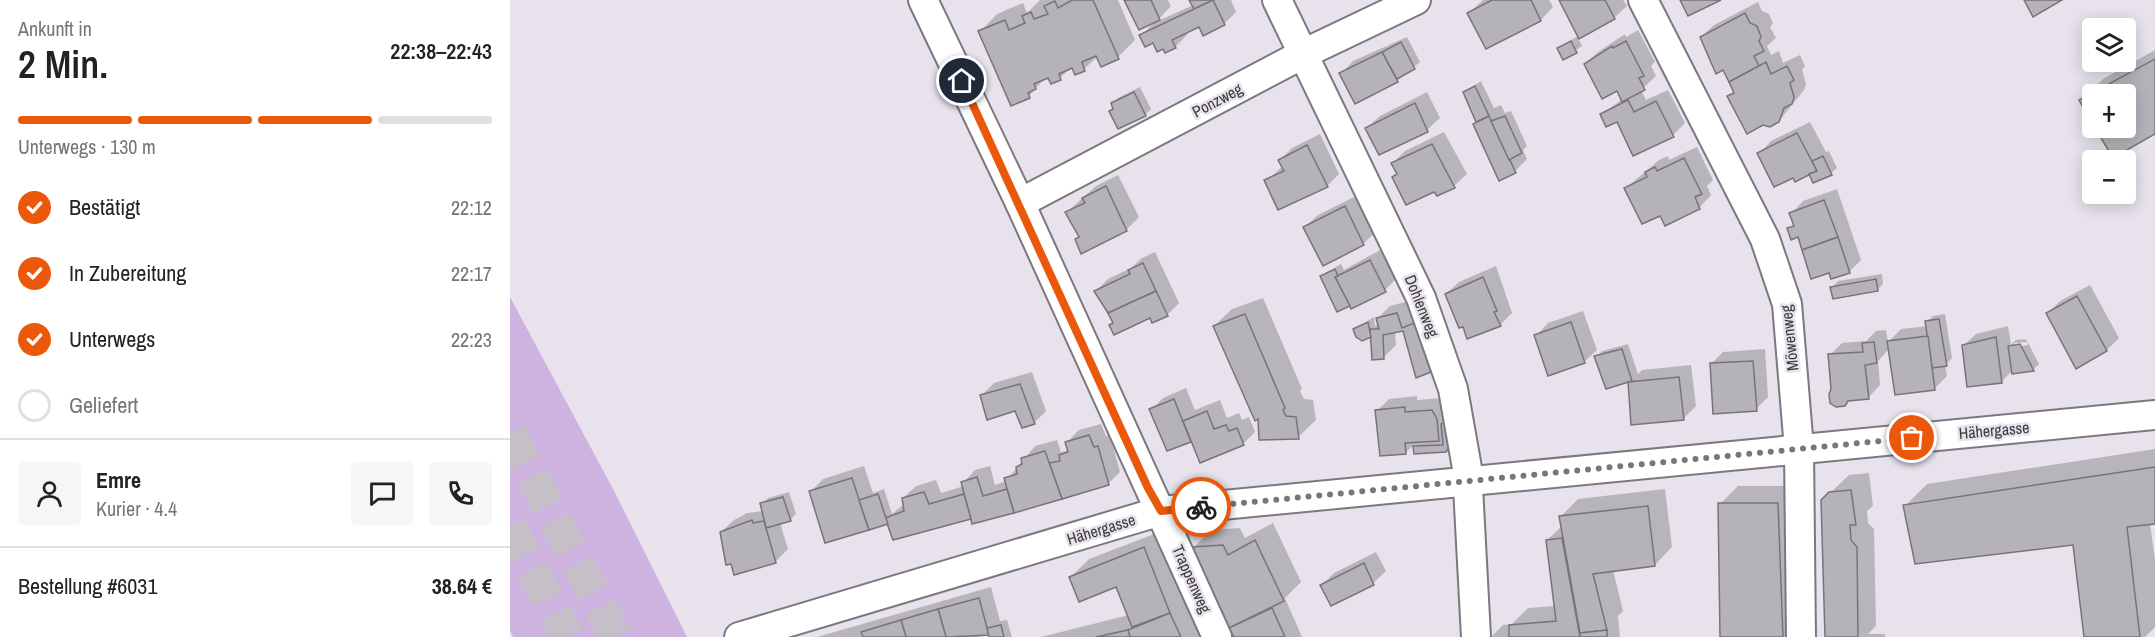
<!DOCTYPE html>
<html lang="de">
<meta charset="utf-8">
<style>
:root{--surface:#fff;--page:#f6f6f6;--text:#222;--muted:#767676;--line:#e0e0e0;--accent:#ea580c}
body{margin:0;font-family:"Archivo Narrow",sans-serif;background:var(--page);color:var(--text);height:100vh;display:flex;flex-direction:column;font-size:22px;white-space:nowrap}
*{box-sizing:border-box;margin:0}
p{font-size:20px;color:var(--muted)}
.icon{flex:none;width:33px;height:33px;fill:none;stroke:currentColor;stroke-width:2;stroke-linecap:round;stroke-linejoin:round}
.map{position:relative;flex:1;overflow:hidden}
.side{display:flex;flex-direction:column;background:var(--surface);width:510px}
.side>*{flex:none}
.tools{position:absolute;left:1572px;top:18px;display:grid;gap:12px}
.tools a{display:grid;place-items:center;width:54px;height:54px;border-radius:6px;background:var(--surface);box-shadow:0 3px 15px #0003;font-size:30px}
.pin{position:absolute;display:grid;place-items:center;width:51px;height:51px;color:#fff;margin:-26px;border:3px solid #fff;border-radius:50%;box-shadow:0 2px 6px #0007}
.courier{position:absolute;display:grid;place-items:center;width:60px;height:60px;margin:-30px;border:4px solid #ea580c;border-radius:50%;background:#fff;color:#222;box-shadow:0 2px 8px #0007}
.overview em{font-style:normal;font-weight:600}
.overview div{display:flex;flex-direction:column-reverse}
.overview{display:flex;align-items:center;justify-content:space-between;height:102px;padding:0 18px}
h1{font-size:39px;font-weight:600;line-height:45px}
.bar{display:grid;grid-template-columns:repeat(4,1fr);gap:9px 6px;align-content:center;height:72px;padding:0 18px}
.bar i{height:8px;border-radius:4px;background:var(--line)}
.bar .on{background:var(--accent)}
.bar p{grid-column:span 4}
.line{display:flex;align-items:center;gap:15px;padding:0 18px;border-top:2px solid var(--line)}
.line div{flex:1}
.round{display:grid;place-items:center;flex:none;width:63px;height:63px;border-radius:6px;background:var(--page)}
ol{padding:0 18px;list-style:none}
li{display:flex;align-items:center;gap:18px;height:66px}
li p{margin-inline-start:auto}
li .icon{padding:6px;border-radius:50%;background:var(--accent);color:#fff;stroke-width:4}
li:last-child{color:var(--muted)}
li i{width:33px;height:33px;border:3px solid var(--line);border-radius:50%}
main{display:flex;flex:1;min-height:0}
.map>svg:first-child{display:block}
</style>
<main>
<section class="side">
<div class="overview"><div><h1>2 Min.</h1><p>Ankunft in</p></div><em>22:38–22:43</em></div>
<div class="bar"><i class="on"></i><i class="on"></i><i class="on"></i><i></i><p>Unterwegs · 130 m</p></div>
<ol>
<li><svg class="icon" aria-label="check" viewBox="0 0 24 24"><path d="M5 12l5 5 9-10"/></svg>Bestätigt<p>22:12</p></li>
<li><svg class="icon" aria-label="check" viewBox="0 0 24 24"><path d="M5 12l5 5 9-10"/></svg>In Zubereitung<p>22:17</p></li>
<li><svg class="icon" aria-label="check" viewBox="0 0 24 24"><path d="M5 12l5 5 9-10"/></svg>Unterwegs<p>22:23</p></li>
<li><i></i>Geliefert</li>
</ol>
<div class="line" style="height:108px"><a class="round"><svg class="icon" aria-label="person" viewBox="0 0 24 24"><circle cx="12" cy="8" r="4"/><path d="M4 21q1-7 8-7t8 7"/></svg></a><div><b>Emre</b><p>Kurier · 4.4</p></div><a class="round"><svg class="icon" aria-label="chat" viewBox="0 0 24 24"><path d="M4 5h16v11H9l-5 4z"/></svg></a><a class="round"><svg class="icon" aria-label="phone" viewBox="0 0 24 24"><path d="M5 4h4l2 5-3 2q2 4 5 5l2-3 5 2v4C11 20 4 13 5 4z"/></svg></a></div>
<div class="line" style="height:78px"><div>Bestellung #6031</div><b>38.64 €</b></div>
</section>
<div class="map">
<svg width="1645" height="637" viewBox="0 0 1645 637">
<rect width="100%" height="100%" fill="#e7e2eb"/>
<path fill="#ceb3e1" d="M0 297 103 489 177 637H3L0 630Z"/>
<g fill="#0003" fill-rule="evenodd">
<path d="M530 0H608L625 40 608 57 588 56 574 69 566 73 563 66 550 78 536 77 519 96 470 32 487 14 513 3 517 13Z"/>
<path d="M616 0H658L661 6 646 22 683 5 680 0H721L726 12 714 24 690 25 676 32 677 35 665 47 631 36 646 20Z"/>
<path d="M973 0H1039L1043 7 1031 20 977 47 959 13Z"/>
<path d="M1051 0H1113L1117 6 1104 18 1068 38 1072 46 1054 58 1049 48 1069 35Z"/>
<path d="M1248 2 1252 11 1259 14 1263 23 1260 27 1266 38 1257 46 1261 55 1269 51 1273 63 1290 55 1295 66 1292 70 1296 84 1294 90 1269 121 1219 97 1225 91 1214 68 1191 37 1204 25Z"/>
<path d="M1128 30 1145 62 1141 66 1146 76 1131 90 1136 100 1158 90 1175 123 1163 135 1092 115 1112 99 1107 89 1075 64 1088 52 1115 34 1116 37Z"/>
<path d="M897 37 910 62 887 81 831 74 843 61Z"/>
<path d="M1645 50V132L1603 156 1587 128H1616V94H1582V120L1571 101 1593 79Z"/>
<path d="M971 81 984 108 991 105 995 113 1001 111 1017 146 1013 150 1017 159 1005 171 964 124 968 121 954 92Z"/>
<path d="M630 87 641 109 635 115 601 111 604 107 603 104 608 98Z"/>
<path d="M917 92 930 118 917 130 870 153 857 128 870 116Z"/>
<path d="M1300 122 1316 152 1319 151 1327 168 1321 173H1300L1249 154 1261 141Z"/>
<path d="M934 132 957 174 944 186 927 194 925 190 888 173 883 163 895 151Z"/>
<path d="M810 134 829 174 817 186 756 181 773 166 770 160 782 148Z"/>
<path d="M1187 147 1203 180 1197 186 1201 195 1189 208 1151 214 1116 188 1149 160 1158 156 1159 160Z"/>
<path d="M608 175 629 217 616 230 572 252 566 239 570 235 557 212 586 186Z"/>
<path d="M1327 189 1351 260 1339 272 1279 229 1285 223 1281 214 1293 201Z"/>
<path d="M848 195 866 232 853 244 795 227 808 215Z"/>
<path d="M872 249 887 278 875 290 811 276 831 264 834 270Z"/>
<path d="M645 252 669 303 657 315 601 325 604 322 586 291 598 279 621 268 632 258Z"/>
<path d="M986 266 1002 313 990 325 936 294 949 282Z"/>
<path d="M1372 274 1373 284 1367 290 1322 287 1328 281Z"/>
<path d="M1580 285 1609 338 1597 350 1567 366 1538 313 1550 301Z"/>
<path d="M753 298 792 389 790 391 794 399 803 400 806 420 788 437 749 417 704 326 722 309Z"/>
<path d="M899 301 933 359 920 371 894 329 885 331 886 345 874 357 862 335 845 329 864 317 865 326 869 323 868 318 880 306Z"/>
<path d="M1073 311 1087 350 1074 362 1026 336 1038 323Z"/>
<path d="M1435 314 1442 358 1435 365 1437 376 1424 389 1380 348 1368 361 1370 385 1358 398 1323 389 1320 355 1332 343 1356 341 1366 331 1376 330 1378 342 1391 329 1418 326 1417 322 1423 316Z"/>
<path d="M1498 326 1501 345 1506 340 1516 339 1529 364 1524 369 1503 370 1492 381 1453 346 1466 334ZM1517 342 1518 345 1504 347V343Z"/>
<path d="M1118 344 1128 374 1132 370 1181 365 1186 406 1173 419 1123 423 1120 381 1086 357 1092 351Z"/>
<path d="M1255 349 1258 397 1246 409 1201 364 1213 352Z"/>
<path d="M522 372 536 411 524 423 506 409 472 395 484 383Z"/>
<path d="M676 388 685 410 710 400 717 418 729 413 732 420 739 417 745 432 733 444 681 440 658 449 641 410 653 398Z"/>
<path d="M907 396V400L934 398 941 444 905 452V444L895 453 867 411 879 399Z"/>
<path d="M591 424 596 436 600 435 610 472 598 484 463 522 462 517 378 521 301 491 313 479 354 466 363 493 374 489 382 514 394 504 393 498 406 486 426 480 431 493 454 486 453 483 465 470 480 466 485 485 496 481 525 446 547 440 551 452 556 451 559 448 557 442 569 430Z"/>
<path d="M1645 449V522L1640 523 1645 560V627L1635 637H1576L1564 544 1395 506 1417 484Z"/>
<path d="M1359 473 1363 506 1357 511 1358 523 1364 529 1366 626 1358 634H1375V637H1316L1313 500 1339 475Z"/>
<path d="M1228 486H1285L1290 637H1221L1210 504Z"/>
<path d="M1155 489 1162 547 1145 565 1103 570 1113 611 1108 616 1110 637H981L993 625 1002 624 1018 608 1045 606 1037 540 1052 526 1050 517 1068 499Z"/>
<path d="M279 492 286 514 280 520 270 523 278 549 266 561 225 573 211 532 224 520 237 513 253 511 252 504 258 498Z"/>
<path d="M763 523 791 582 775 598 792 637H726L684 547 701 530 730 528 735 538Z"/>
<path d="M652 531 697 637H531L619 615 607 585 561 577 579 559Z"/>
<path d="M866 552 876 571 863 583 822 604 812 585 824 573Z"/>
<path d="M481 587 490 621 497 620 502 637H481L478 633 469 637H307Z"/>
</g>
<g fill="#b6b2ba" stroke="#78737b" stroke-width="1.5">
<path d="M562 0H583L609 59 591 67 586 56 572 62 575 71 565 75 562 68 549 74 551 80 541 84 538 78 524 84 526 89 518 93 520 98 501 106 468 31 495 20 499 30 515 23 512 16 521 12 524 19 538 14 534 6 545 1 548 8Z"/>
<path d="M614 0H641L650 20 629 30Z"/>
<path d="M679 0H704L684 9Z"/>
<path d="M703 0 715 25 693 36 689 27 662 40 666 48 655 53 653 49 647 52 643 43 635 47 629 35Z"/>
<path d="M982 0H1021L1031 21 976 49 957 13Z"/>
<path d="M1049 0H1095L1105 19 1069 39Z"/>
<path d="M1170 0H1211L1178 16Z"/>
<path d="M1514 0H1552L1523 17Z"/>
<path d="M1235 13 1240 23 1247 26 1251 37 1249 41 1254 51 1244 56 1249 66 1219 82 1213 70 1206 74 1190 37Z"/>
<path d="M1061 41 1067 53 1053 60 1047 48Z"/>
<path d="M1116 41 1134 76 1129 78 1135 90 1112 102 1107 91 1092 99 1074 64 1102 46 1103 48Z"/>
<path d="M891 42 905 69 887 79 872 52Z"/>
<path d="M872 52 888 82 845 104 829 73Z"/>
<path d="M1645 59V134L1603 158 1585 128H1616V94H1582V123L1569 100Z"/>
<path d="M1256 62 1261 74 1277 66 1284 80 1280 83 1284 97 1282 104 1274 108 1269 122 1260 127 1253 125 1237 134 1217 96 1224 93 1219 82Z"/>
<path d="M965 86 979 116 966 122 953 92Z"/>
<path d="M624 92 636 116 608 129 599 111 603 109 601 103Z"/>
<path d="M1118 100 1124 112 1146 101 1164 137 1123 156 1107 122 1096 127 1090 114Z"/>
<path d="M905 103 918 132 869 155 855 128Z"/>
<path d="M979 116 1006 173 989 181 963 124Z"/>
<path d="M995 116 1012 153 999 160 981 121Z"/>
<path d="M1287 133 1307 171 1285 182 1283 178 1264 187 1247 153Z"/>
<path d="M922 144 945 188 927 196 924 192 896 205 882 177 887 174 881 163Z"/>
<path d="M797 145 818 187 768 210 754 180 774 171 768 160Z"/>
<path d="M1313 156 1322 175 1303 183 1299 174 1307 171 1302 161Z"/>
<path d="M1174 158 1192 194 1185 197 1190 209 1155 226 1150 216 1132 224 1114 188 1137 177 1135 172 1145 167 1147 171Z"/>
<path d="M596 186 617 231 571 254 565 239 569 237 555 212 575 203 572 198Z"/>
<path d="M1314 200 1328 237 1292 250 1288 237 1281 240 1277 228 1284 226 1279 213Z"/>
<path d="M835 206 854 245 813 266 793 227Z"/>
<path d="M1328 237 1340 273 1321 279 1319 273 1301 279 1292 250Z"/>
<path d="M860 260 876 292 841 309 825 277Z"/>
<path d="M633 263 646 291 598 313 584 291 620 274 618 270Z"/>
<path d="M825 269 828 276 825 277 840 306 827 312 810 276Z"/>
<path d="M973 277 987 311 984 312 991 326 957 339 953 327 949 328 935 294Z"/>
<path d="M1366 279 1368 291 1323 299 1320 287Z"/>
<path d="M646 291 658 316 642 323 640 318 604 335 599 325 603 323 598 313Z"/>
<path d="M1567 296 1597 351 1566 369 1536 313Z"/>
<path d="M887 313 892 328 904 323 921 372 906 378 893 331 873 335 874 359 862 360 860 329H869L866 318Z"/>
<path d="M735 314 775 408 773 410 776 416 786 417 789 439 749 440 748 419 745 421 703 326Z"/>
<path d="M1429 319 1437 366 1422 368 1415 321Z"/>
<path d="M858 322 861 337 852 341 846 337 843 329Z"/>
<path d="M1061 322 1075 363 1038 376 1024 335Z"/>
<path d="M1418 336 1425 390 1385 395 1377 341Z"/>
<path d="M1486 337 1492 383 1457 387 1452 345Z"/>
<path d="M1364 342 1367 363 1355 365 1359 399 1338 401 1335 406 1326 407 1320 403 1319 394 1321 389 1318 354 1353 352 1352 343Z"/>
<path d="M1510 344 1524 371 1502 374 1498 346Z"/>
<path d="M1112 349 1122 381 1096 389 1084 356Z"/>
<path d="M1243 361 1247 411 1203 414 1200 363Z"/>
<path d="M1169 377 1174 420 1121 425 1118 382Z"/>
<path d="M510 384 525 424 512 428 505 411 477 420 470 395Z"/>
<path d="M664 399 681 442 657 451 639 409Z"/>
<path d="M895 407V412L922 410 927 419 929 441 895 443 896 454 870 456 865 410Z"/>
<path d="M697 411 704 429 716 425 719 431 727 428 734 445 690 463 673 421Z"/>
<path d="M938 422 945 439 936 452 904 454 903 446 933 445 931 424Z"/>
<path d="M579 435 584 447 588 446 599 485 552 499 539 463 550 461 549 455 558 452 555 442Z"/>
<path d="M535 451 552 499 504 513 494 478 507 474 506 467 512 464 511 458Z"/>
<path d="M1645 467V524L1617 527 1630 637H1574L1563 545 1405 564 1393 505Z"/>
<path d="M467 477 473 496 497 489 504 513 462 524 451 482Z"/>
<path d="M342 478 359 530 315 543 299 491Z"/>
<path d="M1341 490 1346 525H1340L1341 540 1347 547 1348 637H1315L1311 500 1319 492Z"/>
<path d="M414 492 419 504 454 494 461 519 383 540 375 518 394 511 392 498Z"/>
<path d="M368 494 378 524 359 530 349 500Z"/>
<path d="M273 497 281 521 256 528 250 503Z"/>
<path d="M1208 503H1268L1273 637H1210Z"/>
<path d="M1138 506 1145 566 1083 574 1097 630 1070 633 1049 516Z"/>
<path d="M242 520 243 523 254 521 266 563 224 575 221 564 216 565 210 532Z"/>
<path d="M1052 538 1070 637H999V625L1046 621 1036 540Z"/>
<path d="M745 540 774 601 719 628 682 547 713 545 718 555Z"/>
<path d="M634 547 660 613 622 627 606 587 569 602 559 577Z"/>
<path d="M854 563 864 585 821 606 810 585Z"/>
<path d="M469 598 479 635 436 637 428 609Z"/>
<path d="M762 608 775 637H724L719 628Z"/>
<path d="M428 609 436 637H396L391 620Z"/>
<path d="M660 613 671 637H620L618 630Z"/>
<path d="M391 620 396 637H353L351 632Z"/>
<path d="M491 625 494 637H479L477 628Z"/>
<path d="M618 630 620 637H586Z"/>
<path d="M1097 630V637H1070V633Z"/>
</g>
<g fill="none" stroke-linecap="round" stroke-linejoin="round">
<g stroke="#c5c0c8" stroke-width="33" stroke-dasharray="33 16" stroke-linecap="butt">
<path d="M0 433 106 637"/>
<path d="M0 526 57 637"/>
</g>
<defs>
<g id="minor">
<path d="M413 0 510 203 707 637"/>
<path d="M767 0 911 298 943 389 957 468 966 637"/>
<path d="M1133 0 1255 239 1277 304 1289 449 1291 637"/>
<path d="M510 203 793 54 906 0"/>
<path d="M229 637 651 511 1645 415"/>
</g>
</defs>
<use href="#minor" stroke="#7c787f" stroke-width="32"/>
<use href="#minor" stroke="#fff" stroke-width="28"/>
</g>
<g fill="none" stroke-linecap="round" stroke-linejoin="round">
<path stroke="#78757b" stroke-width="6" stroke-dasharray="0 10.8" d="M691 507 1402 438"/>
<path stroke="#ea580c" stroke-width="8" d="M452 81 638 488 651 511 691 507"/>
</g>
<g text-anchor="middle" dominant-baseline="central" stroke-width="5" stroke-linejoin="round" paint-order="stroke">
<g font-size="16" fill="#3c3a3e" stroke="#e7e2eb">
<text transform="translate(707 100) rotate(-28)">Ponzweg</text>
<text transform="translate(912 306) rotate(68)">Dohlenweg</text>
<text transform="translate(1279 338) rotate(-96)">Möwenweg</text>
<text transform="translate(1484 430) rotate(-5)">Hähergasse</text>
<text transform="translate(591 529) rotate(-17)">Hähergasse</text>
<text transform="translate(682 579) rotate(66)">Trappenweg</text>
</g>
</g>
</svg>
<div class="tools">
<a><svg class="icon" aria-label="layers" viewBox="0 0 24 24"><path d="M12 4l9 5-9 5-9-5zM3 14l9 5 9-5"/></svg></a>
<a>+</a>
<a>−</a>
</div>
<div class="pin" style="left:1402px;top:438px;background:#ea580c"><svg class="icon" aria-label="bag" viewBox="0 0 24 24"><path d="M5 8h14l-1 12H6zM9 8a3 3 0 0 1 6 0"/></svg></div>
<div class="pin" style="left:452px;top:81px;background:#1f2937"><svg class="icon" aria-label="home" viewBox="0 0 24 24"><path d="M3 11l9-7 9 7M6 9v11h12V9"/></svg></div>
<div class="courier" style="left:691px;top:507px"><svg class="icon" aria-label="bike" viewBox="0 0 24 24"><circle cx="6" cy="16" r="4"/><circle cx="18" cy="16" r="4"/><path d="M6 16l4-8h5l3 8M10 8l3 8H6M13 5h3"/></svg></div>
</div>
</main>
